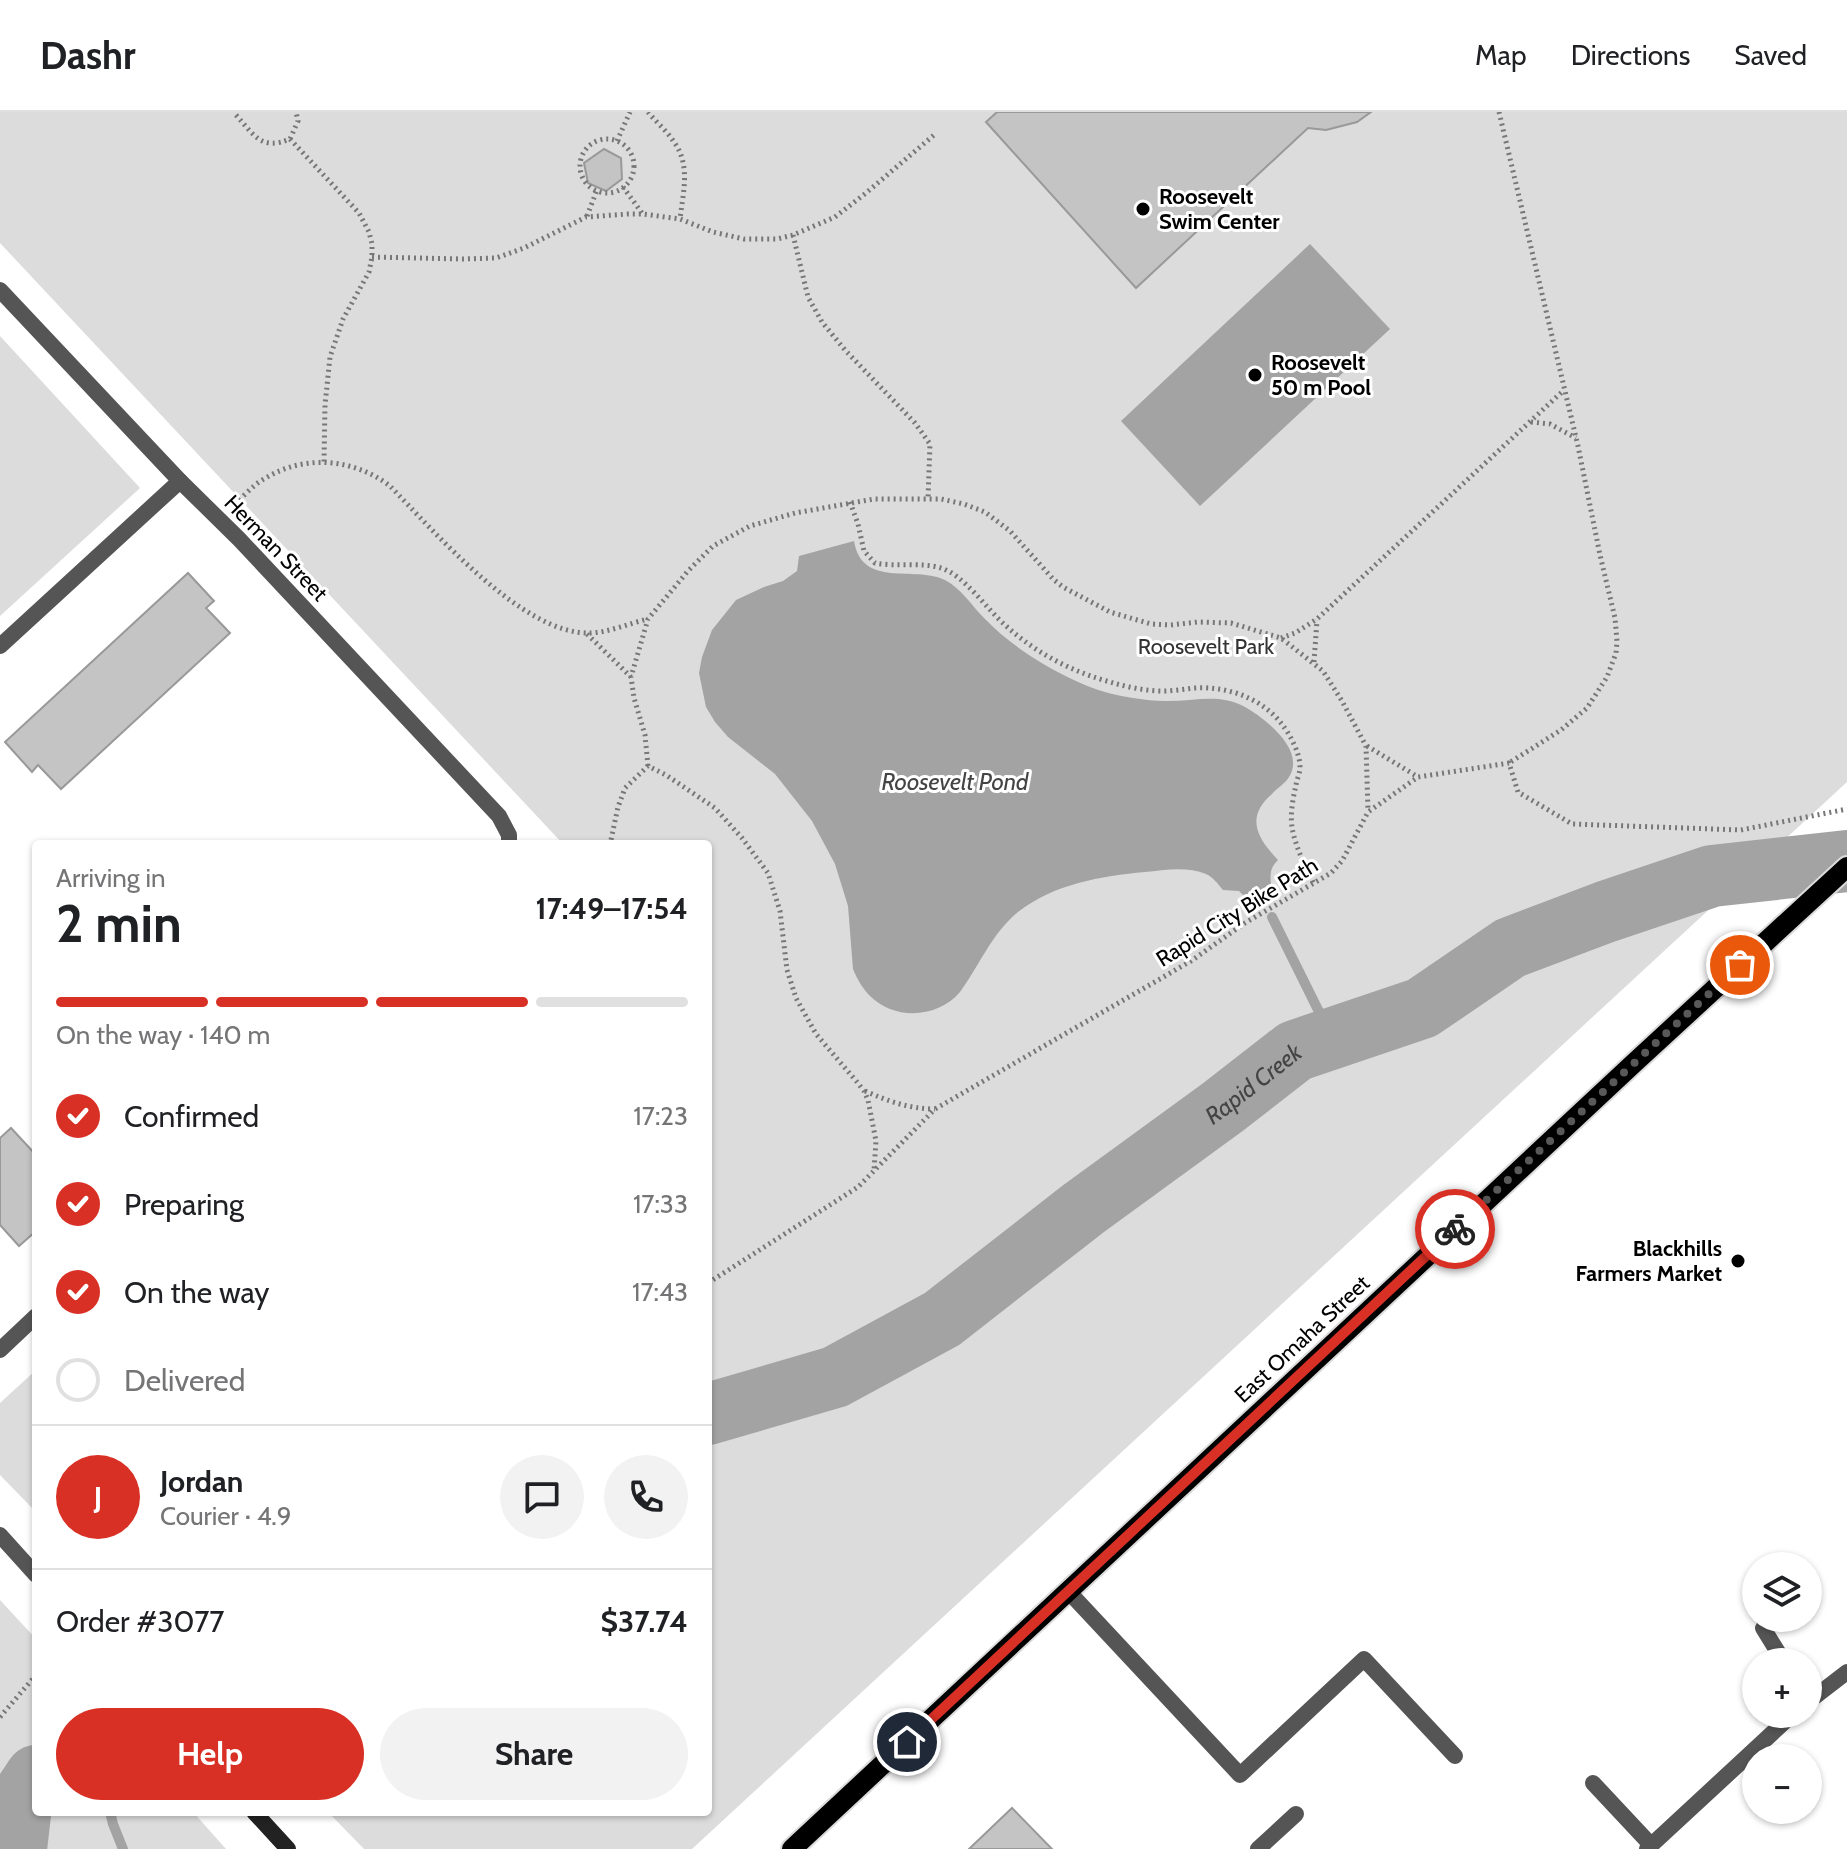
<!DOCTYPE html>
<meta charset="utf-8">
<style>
:root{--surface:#fff;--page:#f2f2f2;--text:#202124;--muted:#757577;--line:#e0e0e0;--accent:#d93025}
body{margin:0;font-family:Cabin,sans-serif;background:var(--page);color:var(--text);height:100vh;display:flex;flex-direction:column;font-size:30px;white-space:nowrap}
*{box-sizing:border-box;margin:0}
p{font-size:26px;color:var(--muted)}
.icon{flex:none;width:44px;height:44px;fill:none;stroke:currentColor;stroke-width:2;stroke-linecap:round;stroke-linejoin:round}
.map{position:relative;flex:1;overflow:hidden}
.panel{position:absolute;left:32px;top:728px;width:680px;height:976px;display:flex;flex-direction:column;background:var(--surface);border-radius:8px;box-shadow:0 2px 6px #0004}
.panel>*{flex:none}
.controls{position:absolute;left:1742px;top:1440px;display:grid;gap:16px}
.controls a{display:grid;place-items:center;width:80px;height:80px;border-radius:50%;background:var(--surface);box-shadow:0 2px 6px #0004;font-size:40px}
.pin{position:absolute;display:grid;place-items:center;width:68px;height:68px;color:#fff;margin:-34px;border:4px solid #fff;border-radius:50%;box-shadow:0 2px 8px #0007}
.courier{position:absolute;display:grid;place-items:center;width:80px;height:80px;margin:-40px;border:6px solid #d93025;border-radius:50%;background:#fff;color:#222;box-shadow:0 2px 10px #0007}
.head em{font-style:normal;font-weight:700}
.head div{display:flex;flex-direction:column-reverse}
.head{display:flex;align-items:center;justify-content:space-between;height:136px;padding:0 24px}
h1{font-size:52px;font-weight:700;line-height:60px}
.bar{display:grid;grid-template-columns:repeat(4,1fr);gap:12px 8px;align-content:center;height:96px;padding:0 24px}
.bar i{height:10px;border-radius:6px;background:var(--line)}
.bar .current{background:var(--accent)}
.bar p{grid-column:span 4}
.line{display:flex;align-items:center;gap:20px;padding:0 24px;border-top:2px solid var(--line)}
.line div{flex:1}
.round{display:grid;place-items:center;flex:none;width:84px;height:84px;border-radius:42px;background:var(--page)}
ol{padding:0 24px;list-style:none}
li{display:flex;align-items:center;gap:24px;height:88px}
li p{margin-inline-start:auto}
li .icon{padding:8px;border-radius:50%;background:var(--accent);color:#fff;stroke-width:4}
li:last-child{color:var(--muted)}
li i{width:44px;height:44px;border:4px solid var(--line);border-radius:50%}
.primary-button{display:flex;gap:16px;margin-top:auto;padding:16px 24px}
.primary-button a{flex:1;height:92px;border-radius:48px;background:var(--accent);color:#fff;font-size:32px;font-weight:700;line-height:92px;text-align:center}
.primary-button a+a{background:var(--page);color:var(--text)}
header{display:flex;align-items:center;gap:48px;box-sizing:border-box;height:112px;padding:0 40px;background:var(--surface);border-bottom:2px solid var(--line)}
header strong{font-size:38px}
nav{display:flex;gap:44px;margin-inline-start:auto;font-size:28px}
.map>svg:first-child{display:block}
</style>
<header>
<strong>Dashr</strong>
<nav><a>Map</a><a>Directions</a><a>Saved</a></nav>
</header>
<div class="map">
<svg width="1847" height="1737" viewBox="0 0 1847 1737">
<rect width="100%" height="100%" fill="#fff"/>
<g fill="#dcdcdc">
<path d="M0 0H1847V670L692 1737H364L328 1700H708V732H563L0 131Z"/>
<path d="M0 224 140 376 0 504Z"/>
<path d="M36 1258V1400L0 1363V1291Z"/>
<path d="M0 1488 36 1527V1700H193L226 1737H0Z"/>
</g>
<g fill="#a3a3a3">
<path d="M1310 132 1390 217 1200 394 1121 309Z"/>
<path d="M854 429C862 477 914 453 945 468 961 476 972 494 984 506 1012 535 1048 557 1085 573 1108 583 1143 589 1168 589 1196 589 1220 581 1245 595 1266 607 1306 638 1289 665 1285 672 1277 676 1272 682 1245 705 1257 726 1278 748 1270 756 1270 762 1271 773L1246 786 1239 779 1223 778C1218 772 1213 765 1206 762 1187 754 1164 758 1145 760 1101 764 1054 772 1018 800 992 821 979 854 960 880 938 906 895 909 870 884 863 877 857 867 853 857L848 794 835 752 812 709 775 662 728 625 715 610 706 595 699 561 702 545 712 518 736 488 764 475 783 469 797 459 799 444Z"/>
</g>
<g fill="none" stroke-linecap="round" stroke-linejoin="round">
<g stroke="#a3a3a3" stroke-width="10">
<path d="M1258 780 1262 788"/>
<path d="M1272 805 1332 926"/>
<path d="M110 1700 113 1712 123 1737"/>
</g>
<g stroke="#a3a3a3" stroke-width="62">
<path id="s1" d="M708 1302 835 1265 942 1207 1083 1097 1223 995 1295 939 1422 896 1510 836 1605 800 1712 764 1847 749"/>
<path d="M16 1737 22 1685 36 1664"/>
</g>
</g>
<g fill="#c4c4c4" stroke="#999" stroke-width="2">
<path d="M997 0H1371L1357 10 1326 18 1308 16 1136 176 986 10Z"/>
<path d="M604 37 621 46 622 67 606 79 588 71 584 51Z"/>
<path d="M188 461 214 489 206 496 230 521 61 677 38 653 32 660 5 630Z"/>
<path d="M11 1016 36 1043V1119L19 1134 0 1113V1026Z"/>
<path d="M1012 1696 1052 1737H969Z"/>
</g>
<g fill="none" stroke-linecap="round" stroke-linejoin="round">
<defs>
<path id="primary" d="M792 1737 1633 952 1847 755"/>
</defs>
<use href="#primary" stroke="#dbdbdb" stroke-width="24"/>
<g stroke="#777" stroke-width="5" stroke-dasharray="2 4" stroke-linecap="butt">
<path d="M648 0C656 10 667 19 674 30 691 53 683 81 680 107"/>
<path d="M1499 0 1578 334 1600 443 1615 506 1617 529 1616 541 1607 565 1587 596 1561 618 1509 651"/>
<path d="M236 3C254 23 261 39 290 27L298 9 296 0"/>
<path d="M290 27 359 101 369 120 372 132V145L369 160 343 207 330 245 325 293 324 350"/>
<circle cx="607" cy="54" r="27"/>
<path d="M617 29 630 0"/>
<path d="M623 75 642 101"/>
<path d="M587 104 597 78"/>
<path d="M793 123 808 185 822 210 845 238 915 311 930 332 928 387"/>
<path d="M372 145 462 147 496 146 524 136 586 105 628 102H643L680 107 713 120 744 127H777L793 123 835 105 866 81 934 23"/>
<path d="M1531 310 1550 312 1576 326"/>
<path d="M850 390 858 412 864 439 875 451C895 455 923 450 941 456 964 463 986 496 1004 512 1034 540 1070 559 1110 570 1127 575 1145 579 1164 579 1174 579 1184 577 1194 576 1226 574 1260 585 1281 611 1290 622 1300 641 1300 655 1300 661 1297 667 1296 673 1293 686 1290 702 1292 715 1295 734 1305 754 1314 772"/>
<path d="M235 392C244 384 253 373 264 367 304 342 353 346 390 374 434 419 522 522 589 521 607 521 630 511 648 507"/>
<path d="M587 522 631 565"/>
<path d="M1281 526 1295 521 1317 507 1563 279"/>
<path d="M1314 550 1317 508"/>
<path d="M1367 634 1418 665"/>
<path d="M648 654 645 623 634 586 631 565 648 507 688 459 713 434 750 414 795 401 874 387H941L964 392 985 400 1010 419 1054 468 1063 475 1110 500 1151 512 1170 513 1198 510 1231 511 1281 526 1323 559 1342 589 1366 634 1368 699"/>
<path d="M607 732 611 728 618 695 625 676 648 654 666 663 715 696 742 726 768 761 780 799 787 858 796 886 816 922 857 970 864 979 868 988 876 1029 874 1058"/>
<path d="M865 979C888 989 909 997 935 997"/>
<path d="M708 1171 858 1075 935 997 1191 849 1245 811 1331 761 1342 749 1368 700 1418 665 1509 651 1518 680 1572 712 1741 718 1847 697"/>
<path d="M0 1605 36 1563"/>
</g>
<g stroke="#555" stroke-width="16">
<path d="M1068 1479 1240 1663 1364 1547 1455 1644"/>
<path d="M1763 1516 1784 1550"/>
<path d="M1808 1590 1847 1560"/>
<path d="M1593 1671 1651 1733"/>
<path d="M1258 1737 1296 1702"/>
<path d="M1647 1737 1793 1602"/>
</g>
<g stroke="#555" stroke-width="16">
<path d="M0 178 180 369 239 427 499 704 509 723V732"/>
<path d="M0 534 180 369"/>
<path d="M0 1238 36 1204"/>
<path d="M0 1423 36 1463"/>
</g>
<path stroke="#222" stroke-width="16" d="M254 1700 288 1737"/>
<use href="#primary" stroke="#000" stroke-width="20"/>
</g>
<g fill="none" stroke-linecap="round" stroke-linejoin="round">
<path stroke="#595959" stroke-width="8" stroke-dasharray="0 14.4" d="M1455 1117 1740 853"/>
<path stroke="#d93025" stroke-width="10" d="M907 1630 1455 1117"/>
</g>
<g fill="#000" stroke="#fff" stroke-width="3">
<circle cx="1143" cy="97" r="8"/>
<circle cx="1255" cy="263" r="8"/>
<circle cx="1738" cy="1149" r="8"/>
</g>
<g text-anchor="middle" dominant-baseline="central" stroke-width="6" stroke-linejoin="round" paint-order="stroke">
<g font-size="22" font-weight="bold" fill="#000" stroke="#fff" text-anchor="start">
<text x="1159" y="84">Roosevelt<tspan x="1159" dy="25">Swim Center</tspan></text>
<text x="1271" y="250">Roosevelt<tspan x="1271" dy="25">50 m Pool</tspan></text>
<text x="1722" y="1136" text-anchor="end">Blackhills<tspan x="1722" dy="25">Farmers Market</tspan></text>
</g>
<g font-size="22" fill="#000" stroke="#fff">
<text transform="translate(276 436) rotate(46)">Herman Street</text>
<text transform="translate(1237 800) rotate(-32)">Rapid City Bike Path</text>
<text transform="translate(1302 1227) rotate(-43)">East Omaha Street</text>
</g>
<g font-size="22" fill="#333" stroke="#fff">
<text x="1206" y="534">Roosevelt Park</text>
</g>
<g font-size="24" font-style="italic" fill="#444" stroke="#fff">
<text x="955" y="669">Roosevelt Pond</text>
<text stroke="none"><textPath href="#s1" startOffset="644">Rapid Creek</textPath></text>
</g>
</g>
</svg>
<div class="controls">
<a><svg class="icon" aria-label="layers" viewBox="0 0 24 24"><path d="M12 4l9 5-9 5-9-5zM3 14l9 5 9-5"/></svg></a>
<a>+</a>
<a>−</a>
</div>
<div class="pin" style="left:1740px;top:853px;background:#ea580c"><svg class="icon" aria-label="bag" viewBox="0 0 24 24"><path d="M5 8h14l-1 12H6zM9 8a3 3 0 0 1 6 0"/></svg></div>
<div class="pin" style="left:907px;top:1630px;background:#1f2937"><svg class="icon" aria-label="home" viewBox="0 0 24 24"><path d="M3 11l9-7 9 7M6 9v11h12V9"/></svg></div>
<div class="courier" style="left:1455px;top:1117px"><svg class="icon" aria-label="bike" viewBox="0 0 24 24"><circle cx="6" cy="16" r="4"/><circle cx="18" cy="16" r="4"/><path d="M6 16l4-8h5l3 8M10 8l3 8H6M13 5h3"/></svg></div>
<section class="panel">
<div class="head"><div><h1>2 min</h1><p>Arriving in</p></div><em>17:49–17:54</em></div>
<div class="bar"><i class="current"></i><i class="current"></i><i class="current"></i><i></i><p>On the way · 140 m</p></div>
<ol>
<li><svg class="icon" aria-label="check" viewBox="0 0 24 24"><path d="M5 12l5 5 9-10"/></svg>Confirmed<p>17:23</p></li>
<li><svg class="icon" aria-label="check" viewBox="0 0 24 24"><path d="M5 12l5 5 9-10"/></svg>Preparing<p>17:33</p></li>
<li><svg class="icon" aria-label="check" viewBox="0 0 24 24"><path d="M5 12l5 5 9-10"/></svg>On the way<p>17:43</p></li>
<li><i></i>Delivered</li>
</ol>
<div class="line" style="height:144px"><b class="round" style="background:var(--accent);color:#fff">J</b><div><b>Jordan</b><p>Courier · 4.9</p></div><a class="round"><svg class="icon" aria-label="chat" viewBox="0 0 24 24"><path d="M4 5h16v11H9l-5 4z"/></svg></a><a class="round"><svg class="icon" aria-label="phone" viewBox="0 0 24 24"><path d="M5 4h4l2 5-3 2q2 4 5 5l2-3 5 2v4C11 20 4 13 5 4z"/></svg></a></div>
<div class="line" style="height:104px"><div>Order #3077</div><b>$37.74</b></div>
<div class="primary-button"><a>Help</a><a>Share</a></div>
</section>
</div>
